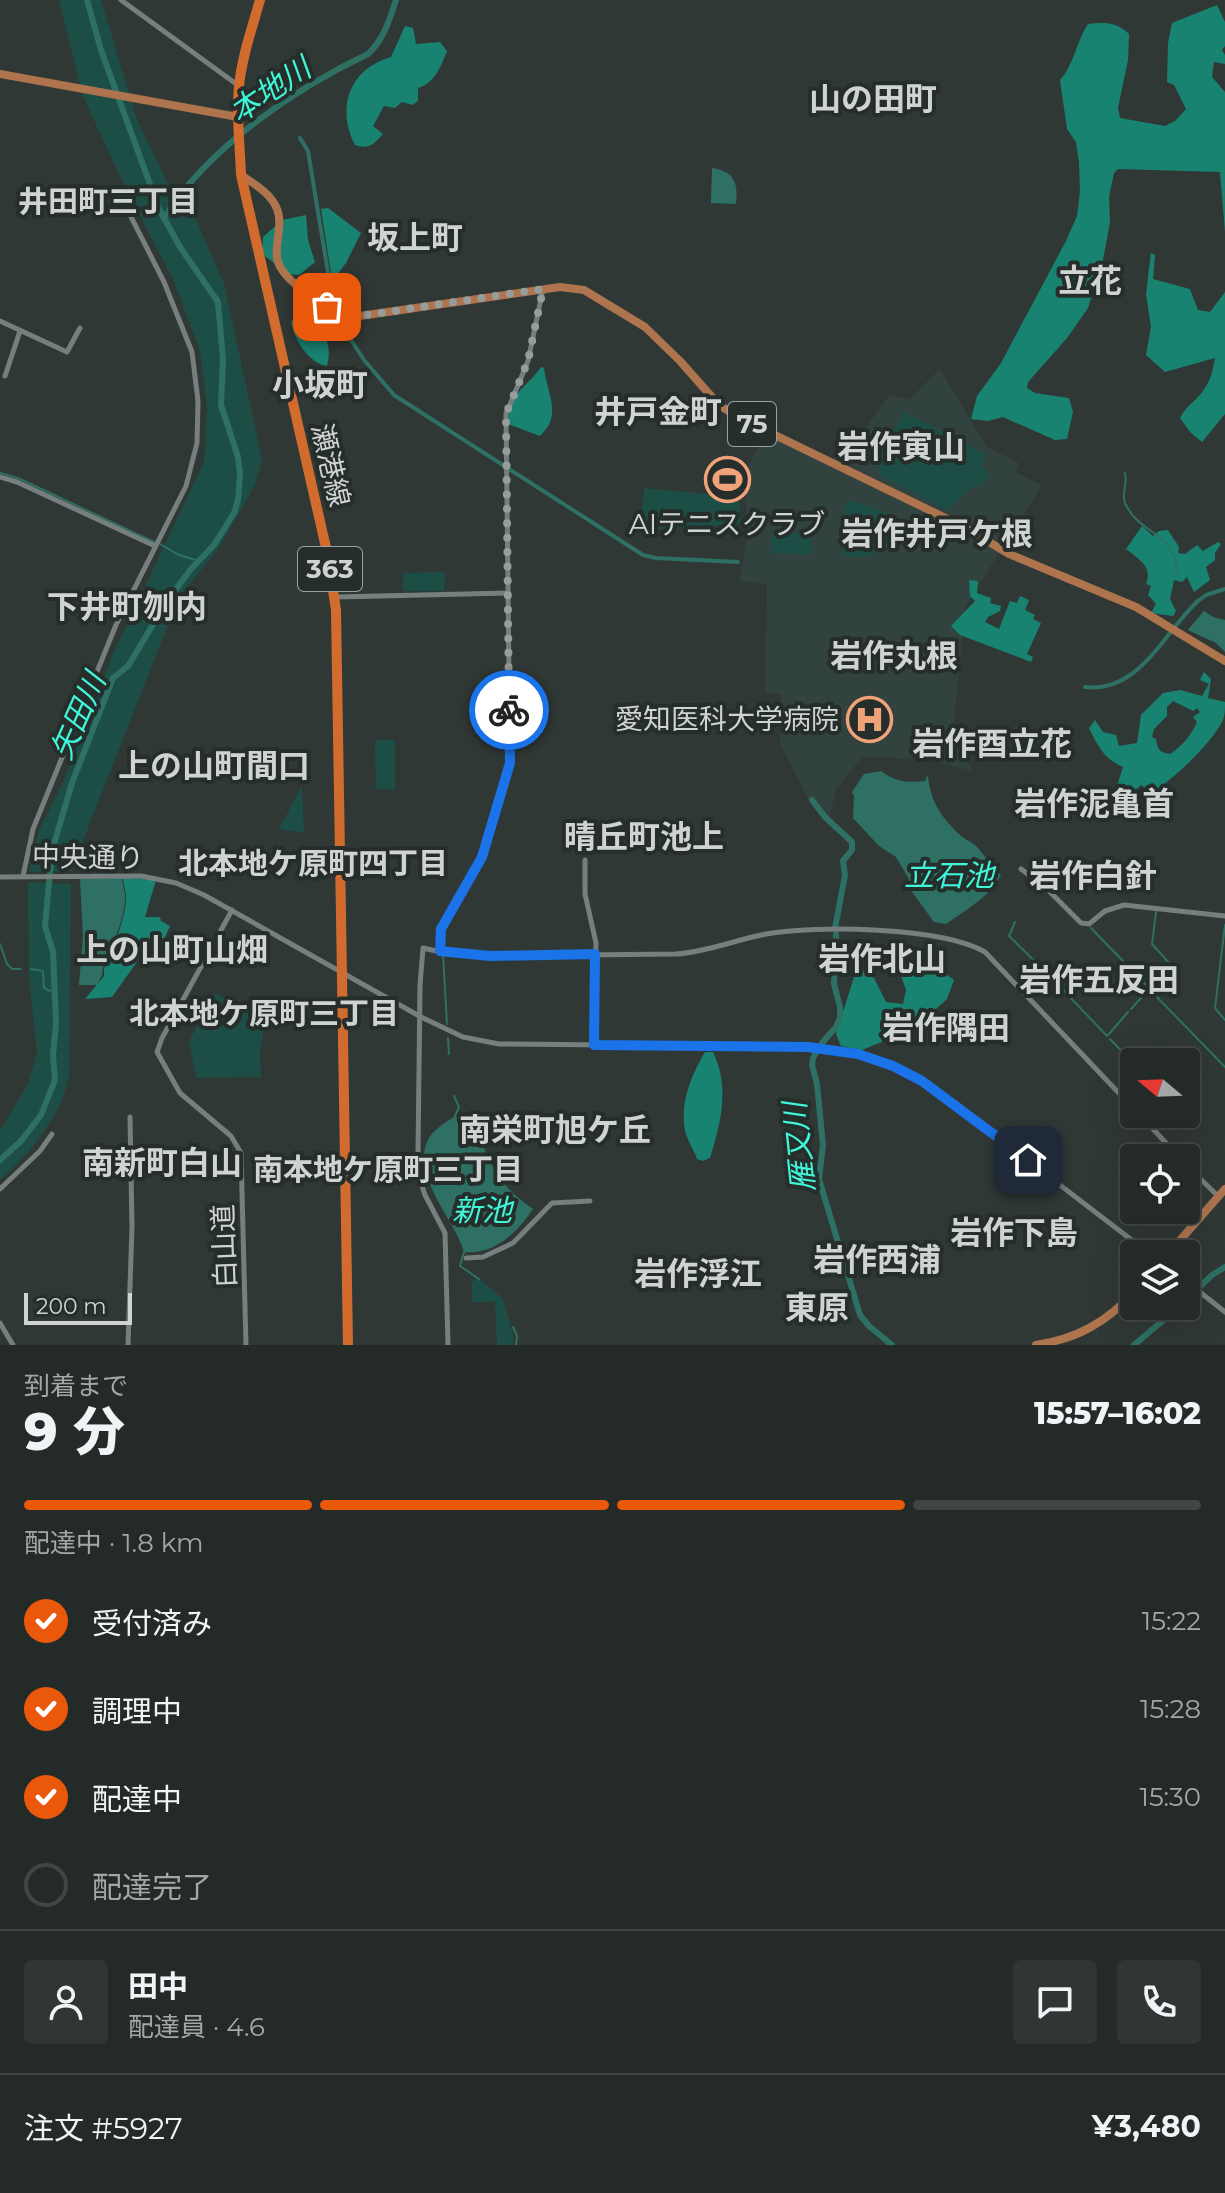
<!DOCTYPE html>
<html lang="ja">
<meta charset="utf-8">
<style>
:root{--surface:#242a28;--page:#303634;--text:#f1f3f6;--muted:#a3a7a8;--line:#414645;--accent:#ea580c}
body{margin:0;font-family:Montserrat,"Noto Sans JP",sans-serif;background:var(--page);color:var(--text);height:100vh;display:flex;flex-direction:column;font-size:30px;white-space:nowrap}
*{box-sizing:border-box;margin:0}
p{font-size:26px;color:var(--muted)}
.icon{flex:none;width:44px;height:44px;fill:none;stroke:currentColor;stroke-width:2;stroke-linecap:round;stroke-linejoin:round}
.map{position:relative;height:1345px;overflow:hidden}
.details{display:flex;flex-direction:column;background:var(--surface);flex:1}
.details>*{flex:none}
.needle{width:52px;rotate:289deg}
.buttons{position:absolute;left:1120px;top:1048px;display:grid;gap:16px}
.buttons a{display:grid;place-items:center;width:80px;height:80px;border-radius:8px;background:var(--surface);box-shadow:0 8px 32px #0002,0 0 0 2px var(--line);font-size:40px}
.scale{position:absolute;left:24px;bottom:20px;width:108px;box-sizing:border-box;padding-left:8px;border:4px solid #cfd4d2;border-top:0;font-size:22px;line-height:28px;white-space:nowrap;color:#cfd4d2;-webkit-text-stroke:6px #262e2c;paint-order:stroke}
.pin{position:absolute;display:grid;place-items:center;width:68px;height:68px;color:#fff;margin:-34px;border-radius:16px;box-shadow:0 4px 12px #0006}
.courier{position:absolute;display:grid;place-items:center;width:80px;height:80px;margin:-40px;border:6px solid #1a73e8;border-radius:50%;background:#fff;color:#222;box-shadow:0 2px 10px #0007}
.head em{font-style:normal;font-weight:800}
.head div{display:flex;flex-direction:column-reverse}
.head{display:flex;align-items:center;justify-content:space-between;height:136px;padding:0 24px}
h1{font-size:52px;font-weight:800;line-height:60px}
.bar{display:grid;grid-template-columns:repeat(4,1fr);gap:12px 8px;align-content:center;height:96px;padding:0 24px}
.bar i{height:10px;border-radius:6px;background:var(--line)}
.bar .current{background:var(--accent)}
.bar p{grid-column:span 4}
.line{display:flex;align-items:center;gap:20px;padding:0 24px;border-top:2px solid var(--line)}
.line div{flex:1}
.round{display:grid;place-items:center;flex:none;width:84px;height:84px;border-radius:8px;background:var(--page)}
ol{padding:0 24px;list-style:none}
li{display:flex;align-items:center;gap:24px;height:88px}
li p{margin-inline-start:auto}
li .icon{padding:8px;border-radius:50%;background:var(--accent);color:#fff;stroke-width:4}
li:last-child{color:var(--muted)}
li i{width:44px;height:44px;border:4px solid var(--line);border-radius:50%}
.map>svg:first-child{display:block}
</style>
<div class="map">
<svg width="1225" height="1345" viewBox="0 0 1225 1345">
<rect width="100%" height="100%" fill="#303836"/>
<path fill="#32423f" d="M940 369 987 447 1019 463 1015 472 1042 485 965 607 953 735 973 771 926 759 862 757 836 790 828 823 810 802 780 744 781 694 765 693 767 585 740 581 748 532 743 476 765 435 826 463 850 450 890 394 909 400Z"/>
<g fill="#1d4e45">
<path d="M59 0H101L136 117 170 188 188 201 224 284 262 459 255 485 219 548 179 597 71 871 29 872 39 830 62 785 112 656 204 462 207 409 200 351 173 279 126 189 82 94Z"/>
<path d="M904 412 986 454 982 467 989 473 983 486 971 487 948 511 879 475V457Z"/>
<path d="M644 488 739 497 741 524 644 530 641 516Z"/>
<path d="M851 500 899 517C898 549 871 563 842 555V527L846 504Z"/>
<path d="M772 532 812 534 811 555 771 553Z"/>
<path d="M445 572 444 591H403V573Z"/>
<path d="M375 740H395V789H376Z"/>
<path d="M302 786 304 833 279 829Z"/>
<path d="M28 882 71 884 69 1077C60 1117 30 1154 0 1180V1131L28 1084 37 1053 29 978Z"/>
<path d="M216 993 266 1019 260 1049 261 1077 196 1078 189 1041Z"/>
<path d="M477 1277 503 1299 513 1334V1345H497L495 1302H472V1283Z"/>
</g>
<g fill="#198372" fill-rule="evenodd">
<path d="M1217 5 1225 22V46L1222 50 1225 55V64L1214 62 1212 77 1225 92V232L1220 172 1118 169 1114 173 1109 197 1110 222 1103 260 1088 308 1067 338 1028 382 1027 388 1035 393 1069 398 1073 412 1067 439 1055 440 1003 417 988 421 971 419 977 396 1001 363 1066 241 1077 216 1080 192 1079 162 1076 142 1067 129 1060 80C1074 65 1076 42 1088 24 1104 22 1117 22 1129 34L1128 60 1118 108 1120 118 1165 126 1175 121 1186 109 1174 85 1167 82 1168 43 1172 23Z"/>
<path d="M405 26 413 28 416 44 440 42 447 51C441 66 435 83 418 88V101L412 105 402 102 395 108 384 106 373 126 383 134C374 144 369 150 355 145 336 108 349 69 391 57Z"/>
<path d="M328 208 361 233 346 263 337 275 331 273 321 209Z"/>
<path d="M306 215 308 240 315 262 299 275 289 274 262 254 263 237 282 220Z"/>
<path d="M1151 253 1155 255 1153 279 1190 289 1198 310 1210 312 1225 292V414L1202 442 1190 432 1180 418C1186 406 1195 402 1203 391 1210 382 1213 370 1215 358L1165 372 1146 355 1151 327 1146 294Z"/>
<path d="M302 318H310C326 334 332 345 327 366 309 364 293 338 291 321Z"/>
<path d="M541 367 544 368C547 394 563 415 540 436L508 424C508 392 526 389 541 367Z"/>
<path d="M1142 526 1153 536 1159 531 1168 530 1179 547 1178 553 1185 554 1197 545 1203 551 1218 542 1221 544 1215 553V560L1206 567 1210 580 1194 592 1187 577 1182 582 1174 580 1170 599 1176 611 1173 616 1151 613 1156 604 1148 595 1151 586 1146 584C1153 567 1140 560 1126 549Z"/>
<path d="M969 580 978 581 977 593 991 598 990 603 1001 606 1000 611 988 617 985 622 999 629 1010 601 1017 603 1020 596 1029 600 1025 610 1035 615 1033 619 1041 623 1027 654 1033 657 1031 662 960 635 951 626 975 601 970 596Z"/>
<path d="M1204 672 1211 679 1208 698 1225 702C1225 708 1225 715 1223 720 1212 743 1173 780 1151 793L1141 785 1125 799 1117 786 1123 767C1104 759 1097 745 1089 728L1095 720 1103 732 1116 735 1119 746 1137 743 1141 715 1163 693 1180 690 1202 696 1209 684 1200 680ZM1173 701 1193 711 1197 708 1200 712 1193 717 1197 722C1191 736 1182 746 1170 754 1159 752 1158 750 1156 739L1152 737 1154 729 1167 716V707Z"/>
<path d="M123 878 156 880 145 917H160L161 921 170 926 163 942 154 938 112 997 85 999 104 976V968L115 957C114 936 126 919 126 898 126 892 124 885 123 878Z"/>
<path d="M940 970 954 980 947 999 915 1028 862 1050 841 1046 836 1034 854 977 863 971 874 978 886 1002 903 1004 906 990 900 973Z"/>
<path d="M705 1052H713C730 1087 721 1123 710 1158L703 1161 697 1159C694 1149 687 1141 685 1130 680 1102 691 1076 705 1052Z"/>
</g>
<g fill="#2e7164">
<path d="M712 168C735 172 738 183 736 204L711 203Z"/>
<path d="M1204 611 1213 617 1225 620V652L1216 643 1188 630Z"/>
<path d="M881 771C896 782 906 783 925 781L928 775C930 801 941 817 960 835 964 839 971 841 976 846 985 855 989 865 1001 875 989 897 966 910 946 924L934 922 907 885 909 879 896 857 879 846 853 818 854 796 852 792 864 774Z"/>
<path d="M122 878C123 885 125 892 125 898 125 919 113 936 113 957L103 967 102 975 97 985H79L83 936 80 879Z"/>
<path d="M455 1116C484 1134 478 1139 493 1167 502 1185 516 1197 533 1209 517 1233 494 1255 464 1252 455 1220 412 1177 427 1142 432 1130 445 1123 455 1116Z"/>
</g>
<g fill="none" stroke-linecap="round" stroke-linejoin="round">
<g stroke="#2e7164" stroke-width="2">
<path d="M0 473 18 478 154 542"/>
<path d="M1125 473C1128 483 1121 494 1125 503 1140 536 1171 528 1178 572"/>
<path d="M160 544 179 555 199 561"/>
<path d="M1156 912 1152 944 1171 965"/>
<path d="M1015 922 1009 936 1044 970"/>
<path d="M1225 925 1215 1008 1225 1020"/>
<path d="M1091 928 1149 988"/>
<path d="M0 944 7 964 12 969H21"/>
<path d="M443 954 447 1024"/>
<path d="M31 969 43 971 44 988 55 993"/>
<path d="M1048 974 1107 1036"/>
<path d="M1153 993 1225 1067"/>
<path d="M1131 1009 1168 968"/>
<path d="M1108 1035 1128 1012"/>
<path d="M448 1038 449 1054"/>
<path d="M1110 1039 1134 1064"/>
<path d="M454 1096 459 1107 455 1116"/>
<path d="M1183 1114 1192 1124"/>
<path d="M464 1252 460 1266 479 1279"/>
<path d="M513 1327 517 1336 516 1345"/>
</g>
<g stroke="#2e7164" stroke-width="4">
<path d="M300 138 308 151 335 315 364 360 394 395 643 555 656 558 738 562"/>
<path d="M1085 687C1140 693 1163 633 1198 601L1206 595 1225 589"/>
</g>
<g stroke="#2e7164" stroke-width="6">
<path d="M164 218C208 148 294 89 368 54 384 39 389 21 396 0"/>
<path d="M812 800 825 817 852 842V850L843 861 845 875 835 928"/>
<path d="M836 934 834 984 840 1007V1018L836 1027 822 1043 813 1058 812 1065 817 1084 823 1145 819 1179 860 1315 869 1326 892 1345"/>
<path d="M0 1160 21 1141 41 1115 55 1080 53 1055 56 1023 53 952 45 926 52 851 72 783 113 678 128 666 166 603 190 570 214 545 234 513 238 500 240 473 238 457 221 405 223 359 218 302 180 247 159 209 101 50 87 0"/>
<path d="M1186 1300 1212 1275 1225 1267"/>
<path d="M1134 1345 1180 1306"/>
</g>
<g stroke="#767f7d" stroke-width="5">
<path d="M121 0 239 86"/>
<path d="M0 321 67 352 80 328"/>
<path d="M5 376 20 331"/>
<path d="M0 477 17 482 155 546"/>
<path d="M336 597 508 593"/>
<path d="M585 860V894L596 943 594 1045"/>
<path d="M1021 869 1045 887 1081 923 1089 924 1105 911 1124 905 1225 916"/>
<path d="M23 876 33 829 116 625 186 486 197 443 198 401 192 352 164 282 118 191"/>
<path d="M0 877 141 876 176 883 204 895 421 1017 463 1037 499 1044 808 1047 836 1050 858 1054 893 1066 937 1091 1150 1254"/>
<path d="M232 910 162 1038 157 1052 180 1093 231 1136 241 1153 246 1345"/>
<path d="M440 951 441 929 482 857 510 763 506 414 528 361 543 289"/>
<path d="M1139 1114 1180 1158"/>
<path d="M1186 1165 1218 1196"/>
<path d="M0 1189 40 1151 52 1134"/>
<path d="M466 1258 483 1257 513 1243 552 1203 590 1201"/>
<path d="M1186 1281 1225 1312"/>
<path d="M0 1323 13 1345"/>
<path d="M128 1345 132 1227 130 1117"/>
<path d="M448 1345 445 1233 425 1195 420 1180 418 1154 420 985 423 948 450 954 490 956 676 954C707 952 735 940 766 934 815 925 942 927 985 952L1134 1109"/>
</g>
<g stroke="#ad744e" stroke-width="8">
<path d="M0 74 238 117"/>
<path d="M241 175C254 184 271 193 277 209 283 223 275 243 277 258 280 281 333 313 353 317L560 287 584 290 645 327 680 361 719 405 740 418 964 527 1009 554 1136 607 1225 661"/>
<path d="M1168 1254 1225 1189"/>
<path d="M1036 1345C1076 1339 1106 1323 1134 1292"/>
</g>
<path stroke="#d26c2e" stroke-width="10" d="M260 0C252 28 242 57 239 86 236 116 240 145 241 175L327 552 336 610 348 1345"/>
</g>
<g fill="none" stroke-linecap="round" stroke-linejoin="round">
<path stroke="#979d9b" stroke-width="8" stroke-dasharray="0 14.4" d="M327 307 339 315 353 317 543 289 528 361 506 414 509 710"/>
<path stroke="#1a73e8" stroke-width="10" d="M509 710 510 763 482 857 441 929 440 951 490 956 595 954 594 1045 808 1047 858 1054 893 1066 922 1081 1028 1160"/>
</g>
<defs>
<symbol id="stadium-ring" viewBox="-11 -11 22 22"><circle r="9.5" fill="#262e2c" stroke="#f0a279" stroke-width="1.5"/><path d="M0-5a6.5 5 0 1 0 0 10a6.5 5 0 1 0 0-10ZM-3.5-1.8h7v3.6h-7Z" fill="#f0a279"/></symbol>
<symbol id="hospital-ring" viewBox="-11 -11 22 22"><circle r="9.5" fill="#262e2c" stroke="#f0a279" stroke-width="1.5"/><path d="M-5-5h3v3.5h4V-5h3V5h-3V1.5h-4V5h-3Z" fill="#f0a279"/></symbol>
</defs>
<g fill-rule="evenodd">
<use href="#stadium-ring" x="702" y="454" width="51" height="51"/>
<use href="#hospital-ring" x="844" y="694" width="51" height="51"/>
</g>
<g text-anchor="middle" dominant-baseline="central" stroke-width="8" stroke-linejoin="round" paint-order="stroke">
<g fill="#262e2c" stroke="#9ca2a0" stroke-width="2">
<rect x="728" y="402" width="48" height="44" rx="6"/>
<rect x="298" y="547" width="64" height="44" rx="6"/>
</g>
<g font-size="26" font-weight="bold" fill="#cfd4d2">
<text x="752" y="424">75</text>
<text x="330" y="569">363</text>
</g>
<g font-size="28" fill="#cfd4d2" stroke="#262e2c">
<text transform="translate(331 465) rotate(77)">瀬港線</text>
<text transform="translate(88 857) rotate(1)">中央通り</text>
<text transform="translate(224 1246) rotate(-92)">白山道</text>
</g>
<g font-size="28" fill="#cfd4d2" stroke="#262e2c">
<text x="727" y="524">AIテニスクラブ</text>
<text x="839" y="719" text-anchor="end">愛知医科大学病院</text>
</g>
<g font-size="30" font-style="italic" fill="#40f6d8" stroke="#262e2c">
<text transform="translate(270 90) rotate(-34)">本地川</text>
<text transform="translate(78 716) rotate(-66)">矢田川</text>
<text x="949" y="875">立石池</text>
<text transform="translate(799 1147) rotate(-96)">雁又川</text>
<text x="482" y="1210">新池</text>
</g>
<g font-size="30" font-weight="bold" fill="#cfd4d2" stroke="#262e2c">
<text x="108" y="201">井田町三丁目</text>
<text x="313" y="863">北本地ケ原町四丁目</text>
<text x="264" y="1013">北本地ケ原町三丁目</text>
<text x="388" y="1169">南本地ケ原町三丁目</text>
</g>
<g font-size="32" font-weight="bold" fill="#cfd4d2" stroke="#262e2c">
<text x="873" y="98">山の田町</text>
<text x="415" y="237">坂上町</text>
<text x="1090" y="280">立花</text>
<text x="320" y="384">小坂町</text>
<text x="658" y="411">井戸金町</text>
<text x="901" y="446">岩作寅山</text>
<text x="937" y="533">岩作井戸ケ根</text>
<text x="127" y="606">下井町刎内</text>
<text x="894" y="655">岩作丸根</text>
<text x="992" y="743">岩作酉立花</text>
<text x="214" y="765">上の山町間口</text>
<text x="1094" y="803">岩作泥亀首</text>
<text x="644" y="836">晴丘町池上</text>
<text x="1093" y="875">岩作白針</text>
<text x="172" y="949">上の山町山畑</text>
<text x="882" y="958">岩作北山</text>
<text x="1099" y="979">岩作五反田</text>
<text x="946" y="1027">岩作隅田</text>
<text x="555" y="1129">南栄町旭ケ丘</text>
<text x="162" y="1162">南新町白山</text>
<text x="1014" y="1232">岩作下島</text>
<text x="877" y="1259">岩作西浦</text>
<text x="698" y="1273">岩作浮江</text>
<text x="817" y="1307">東原</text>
</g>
</g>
</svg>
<div class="buttons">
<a><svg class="needle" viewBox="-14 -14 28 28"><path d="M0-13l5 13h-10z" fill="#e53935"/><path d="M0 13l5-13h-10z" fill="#a3a7a8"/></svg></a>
<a><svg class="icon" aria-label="locate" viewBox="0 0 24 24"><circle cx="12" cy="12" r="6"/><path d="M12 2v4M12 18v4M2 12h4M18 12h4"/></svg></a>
<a><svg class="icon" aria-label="layers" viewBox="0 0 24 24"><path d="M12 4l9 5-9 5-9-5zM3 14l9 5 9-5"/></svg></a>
</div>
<div class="scale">200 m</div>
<div class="pin" style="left:327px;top:307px;background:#ea580c"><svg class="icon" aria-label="bag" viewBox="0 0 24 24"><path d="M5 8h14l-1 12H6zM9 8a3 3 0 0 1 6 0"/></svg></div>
<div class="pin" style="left:1028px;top:1160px;background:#1f2937"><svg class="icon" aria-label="home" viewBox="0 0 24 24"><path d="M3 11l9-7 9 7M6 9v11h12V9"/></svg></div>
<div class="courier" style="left:509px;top:710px"><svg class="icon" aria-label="bike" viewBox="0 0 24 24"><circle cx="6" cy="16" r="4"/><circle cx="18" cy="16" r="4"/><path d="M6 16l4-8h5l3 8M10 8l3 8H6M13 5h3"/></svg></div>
</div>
<section class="details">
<div class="head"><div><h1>9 分</h1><p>到着まで</p></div><em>15:57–16:02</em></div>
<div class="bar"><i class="current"></i><i class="current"></i><i class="current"></i><i></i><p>配達中 · 1.8 km</p></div>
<ol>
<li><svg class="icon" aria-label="check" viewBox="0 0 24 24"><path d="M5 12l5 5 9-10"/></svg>受付済み<p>15:22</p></li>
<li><svg class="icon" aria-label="check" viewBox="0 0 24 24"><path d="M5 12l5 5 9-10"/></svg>調理中<p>15:28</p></li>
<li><svg class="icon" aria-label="check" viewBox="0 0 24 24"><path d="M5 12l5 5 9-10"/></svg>配達中<p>15:30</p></li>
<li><i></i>配達完了</li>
</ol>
<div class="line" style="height:144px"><a class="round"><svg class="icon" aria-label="person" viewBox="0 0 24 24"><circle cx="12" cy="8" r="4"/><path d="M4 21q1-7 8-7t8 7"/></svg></a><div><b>田中</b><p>配達員 · 4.6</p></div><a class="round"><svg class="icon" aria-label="chat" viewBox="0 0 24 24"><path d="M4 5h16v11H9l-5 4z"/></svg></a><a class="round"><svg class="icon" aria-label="phone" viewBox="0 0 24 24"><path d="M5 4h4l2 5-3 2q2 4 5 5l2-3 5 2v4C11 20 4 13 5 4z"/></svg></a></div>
<div class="line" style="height:104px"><div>注文 #5927</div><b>¥3,480</b></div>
</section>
